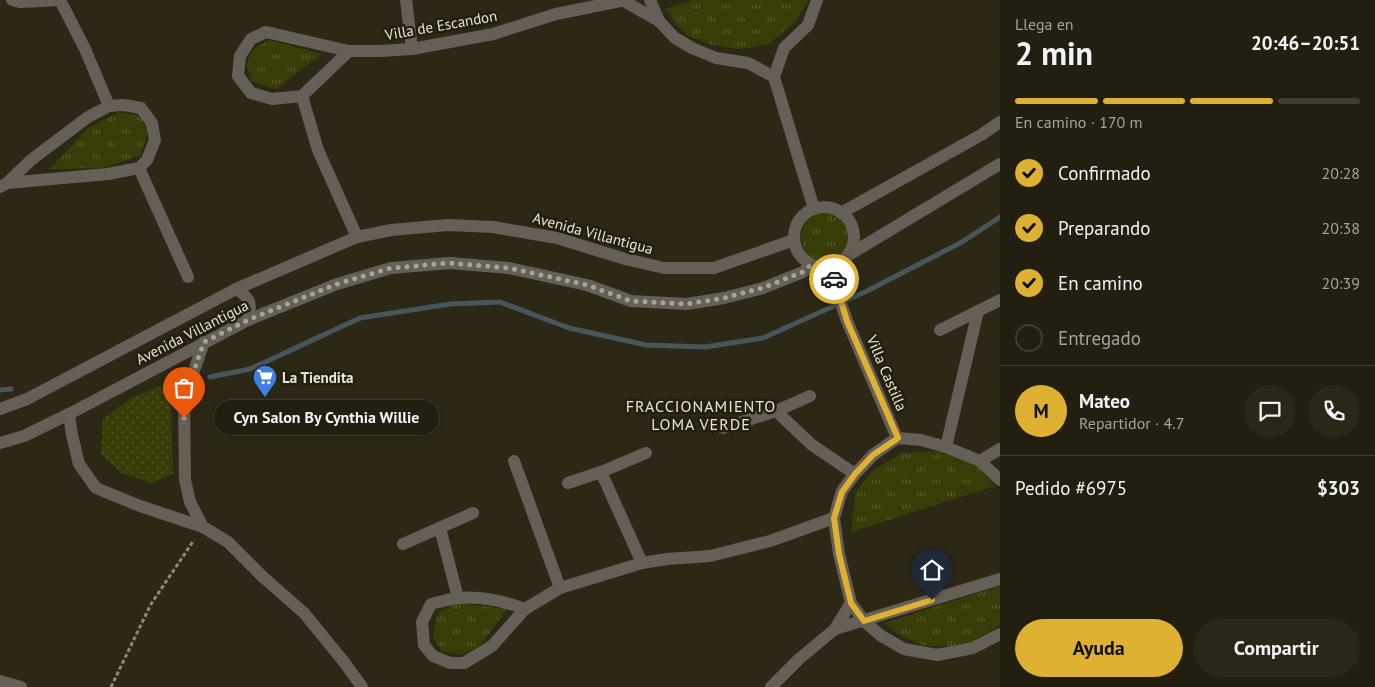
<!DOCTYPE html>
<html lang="es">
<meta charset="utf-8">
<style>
:root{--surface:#221e10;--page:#2a2719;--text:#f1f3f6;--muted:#a2a29f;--line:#3f3c30;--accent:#deb133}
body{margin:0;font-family:"PT Sans",sans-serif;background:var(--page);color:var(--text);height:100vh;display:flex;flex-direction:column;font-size:19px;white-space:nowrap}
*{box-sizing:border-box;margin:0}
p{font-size:16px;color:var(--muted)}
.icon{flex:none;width:28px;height:28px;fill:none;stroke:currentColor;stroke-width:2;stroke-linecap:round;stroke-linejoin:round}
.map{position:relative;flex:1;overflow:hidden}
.details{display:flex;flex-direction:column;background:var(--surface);width:375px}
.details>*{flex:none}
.pin{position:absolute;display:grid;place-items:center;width:42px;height:42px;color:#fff;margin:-51px -21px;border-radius:50% 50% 50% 0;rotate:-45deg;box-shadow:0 0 5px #0007}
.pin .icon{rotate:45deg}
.courier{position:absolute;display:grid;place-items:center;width:50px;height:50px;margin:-25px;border:4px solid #deb133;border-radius:50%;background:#fff;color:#222;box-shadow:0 1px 6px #0007}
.bubble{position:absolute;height:35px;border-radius:18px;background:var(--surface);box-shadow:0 2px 8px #0003,0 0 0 1px var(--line);font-size:16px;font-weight:600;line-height:35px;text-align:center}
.overview em{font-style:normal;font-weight:600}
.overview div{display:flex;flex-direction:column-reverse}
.overview{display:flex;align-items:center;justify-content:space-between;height:85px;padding:0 15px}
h1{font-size:32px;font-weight:600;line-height:38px}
.bar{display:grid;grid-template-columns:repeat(4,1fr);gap:8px 5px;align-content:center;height:60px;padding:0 15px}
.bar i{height:6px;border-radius:4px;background:var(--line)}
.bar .active{background:var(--accent)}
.bar p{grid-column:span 4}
.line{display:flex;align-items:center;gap:12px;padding:0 15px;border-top:1px solid var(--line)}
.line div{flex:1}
.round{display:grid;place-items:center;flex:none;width:52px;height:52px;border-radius:26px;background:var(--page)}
ol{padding:0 15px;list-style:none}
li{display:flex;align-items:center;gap:15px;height:55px}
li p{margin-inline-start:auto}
li .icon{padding:5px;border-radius:50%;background:var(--accent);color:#111;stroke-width:4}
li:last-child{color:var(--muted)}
li i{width:28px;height:28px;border:2px solid var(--line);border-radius:50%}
.action{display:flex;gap:10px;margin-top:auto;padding:10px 15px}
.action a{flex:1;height:58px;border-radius:30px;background:var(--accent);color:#111;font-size:20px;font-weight:600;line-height:58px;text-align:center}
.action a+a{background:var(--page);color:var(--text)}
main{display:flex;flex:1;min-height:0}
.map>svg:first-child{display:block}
</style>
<main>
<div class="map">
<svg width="1000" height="687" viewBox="0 0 1000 687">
<defs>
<pattern id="grass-dots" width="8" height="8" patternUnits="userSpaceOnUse" patternTransform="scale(1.25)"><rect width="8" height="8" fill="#383c07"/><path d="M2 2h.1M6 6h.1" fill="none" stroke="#55582b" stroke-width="1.8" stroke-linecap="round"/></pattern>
<pattern id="park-tufts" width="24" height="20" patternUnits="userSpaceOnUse" patternTransform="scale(1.25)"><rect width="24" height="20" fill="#383c07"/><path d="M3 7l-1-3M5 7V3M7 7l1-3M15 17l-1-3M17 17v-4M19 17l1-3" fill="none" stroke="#55582b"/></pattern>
</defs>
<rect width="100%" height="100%" fill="#2d2816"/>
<path fill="url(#grass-dots)" d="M170 382 173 474 151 483 122 473 101 454 103 419 131 398Z"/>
<g fill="url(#park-tufts)">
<path d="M693 0H808L795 23 768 44 740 49 713 45 688 36 676 24 666 9Z"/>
<path d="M269 40 322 54 276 89 252 82 246 65 253 49Z"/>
<path d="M120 112 140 116 148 130 141 155 103 168 50 169 88 128Z"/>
<circle cx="825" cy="237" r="24"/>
<path d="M942 451 978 467 995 486 851 532 855 493 872 471 901 453Z"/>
<path d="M1000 586V625L974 641 950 646H925L899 635 884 623Z"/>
<path d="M459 603 507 609 480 646 460 655 442 651 433 637C435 614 436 611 459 603Z"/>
</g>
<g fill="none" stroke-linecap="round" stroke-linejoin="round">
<g stroke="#46565b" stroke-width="5">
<path d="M210 377 250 369 360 318 450 304 500 302 569 328 646 345 705 347 763 338 867 291 962 242 1000 217"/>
<path d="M0 390 11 389"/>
</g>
<path stroke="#8d887a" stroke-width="3" stroke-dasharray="4 2.5" stroke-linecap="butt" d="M111 687 151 604 194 540"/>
<g stroke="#665f58" stroke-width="12">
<path d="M12 0 20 2 60 0"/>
<path d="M60 0 85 49 109 106"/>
<path d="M406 0 412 49"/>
<path d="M650 0 659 21 675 38 692 48 716 58 748 63 774 77"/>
<path d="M624 1 659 21"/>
<path d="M349 51 302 96 272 99 251 93 238 76 240 56 251 39 266 32 349 51H381L412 49 493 34 556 14 625 0"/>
<path d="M302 96 318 150 357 237"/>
<path d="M139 168 188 277"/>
<path d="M0 187 7 183 31 160 88 117 109 106 124 105 141 108 152 123 155 140 147 160 139 168 108 174 7 183"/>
<circle cx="824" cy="237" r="30"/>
<path d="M814 209 774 77 784 48 808 25 817 0"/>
<path d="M841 213 981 135 1000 122"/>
<path d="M847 256 1000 164"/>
<path d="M831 266 835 286 847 321 897 438"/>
<path d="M236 289C252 299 251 303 248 320"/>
<path d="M940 330 1000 300"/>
<path d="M0 409 27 399 236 289 357 237 391 230 448 225 493 227 557 238 625 259 664 268H714L794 240"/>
<path d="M776 411 812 445 855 474"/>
<path d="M69 414 72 435 79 464 96 488 140 506 203 527 228 542 263 577 304 613 344 662 362 687"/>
<path d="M723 428 776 411 810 396"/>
<path d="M0 443 24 436 69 414 248 320 337 284 391 268 450 263 509 268 587 285 631 301 687 304 724 298 763 288 803 272 812 265"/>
<path d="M946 447 978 311"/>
<path d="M514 461 560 588"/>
<path d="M980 461 1000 449"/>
<path d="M601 472 642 563"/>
<path d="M1000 480 980 461 946 447 921 440 897 438 873 455 855 474 842 491 834 518 839 554 851 603 864 621 880 635 904 649 937 655 973 648 1000 634"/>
<path d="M568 483 601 472 646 453"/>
<path d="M203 527 190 502 185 480 184 399 204 342"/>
<path d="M440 528 458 598"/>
<path d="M403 544 473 513"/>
<path d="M525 609C504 601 481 596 458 598 449 599 440 602 431 604L422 622 424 645 433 656 450 663H464L492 646 525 609 560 588 642 563 667 559 710 556 770 541 834 518"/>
<path d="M835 629 1000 579"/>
<path d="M0 681 21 687"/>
<path d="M771 687 799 659 835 629 851 603"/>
</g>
</g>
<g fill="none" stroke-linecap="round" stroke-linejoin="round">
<path stroke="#a7a395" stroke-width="5" stroke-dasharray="0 9" d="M184 418V399L204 342 248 320 337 284 391 268 450 263 509 268 587 285 631 301 687 304 724 298 762 288 803 272 812 264 821 267 831 266 834 279"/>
<path stroke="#deb133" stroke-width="6" d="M834 279 847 321 898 438 873 455 855 474 842 492 834 518 839 554 851 603 864 621 932 600"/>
</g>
<defs>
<symbol id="supermarket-pin" viewBox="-11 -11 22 30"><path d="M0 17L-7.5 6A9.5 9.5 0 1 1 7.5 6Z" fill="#3f7fe0" stroke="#241e0c"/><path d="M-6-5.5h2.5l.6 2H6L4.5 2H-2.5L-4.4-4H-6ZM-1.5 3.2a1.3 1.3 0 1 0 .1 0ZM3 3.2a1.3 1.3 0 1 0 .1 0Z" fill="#fff"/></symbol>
</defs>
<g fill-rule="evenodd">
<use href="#supermarket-pin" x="251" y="363" width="28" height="38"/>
</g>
<g text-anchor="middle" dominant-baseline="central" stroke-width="5" stroke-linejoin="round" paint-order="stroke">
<g font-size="15" fill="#e9e5da" stroke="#241e0c">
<text transform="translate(441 25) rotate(-10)">Villa de Escandon</text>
<text transform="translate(593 233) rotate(15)">Avenida Villantigua</text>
<text transform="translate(192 332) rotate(-27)">Avenida Villantigua</text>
<text transform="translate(887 373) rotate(67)">Villa Castilla</text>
</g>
<g font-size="15" font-weight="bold" fill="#e9e5da" stroke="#241e0c" text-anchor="start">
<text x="282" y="377">La Tiendita</text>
</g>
<g font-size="16" letter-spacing="1" fill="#e9e5da" stroke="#241e0c">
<text x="701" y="406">FRACCIONAMIENTO<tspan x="701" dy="18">LOMA VERDE</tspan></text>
</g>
</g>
</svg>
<div class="pin" style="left:184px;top:418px;background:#ea580c"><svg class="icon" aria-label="bag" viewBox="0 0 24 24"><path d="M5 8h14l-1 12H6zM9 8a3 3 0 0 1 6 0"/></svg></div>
<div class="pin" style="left:932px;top:600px;background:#1f2937"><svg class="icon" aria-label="home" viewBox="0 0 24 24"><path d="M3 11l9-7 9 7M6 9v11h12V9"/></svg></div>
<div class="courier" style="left:834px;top:279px"><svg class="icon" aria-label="car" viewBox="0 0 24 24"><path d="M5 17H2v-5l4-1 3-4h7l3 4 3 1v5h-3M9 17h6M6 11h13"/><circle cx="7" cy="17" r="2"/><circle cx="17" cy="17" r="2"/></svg></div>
<div class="bubble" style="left:214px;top:400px;width:225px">Cyn Salon By Cynthia Willie</div>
</div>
<section class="details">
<div class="overview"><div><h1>2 min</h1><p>Llega en</p></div><em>20:46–20:51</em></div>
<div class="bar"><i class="active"></i><i class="active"></i><i class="active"></i><i></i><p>En camino · 170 m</p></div>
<ol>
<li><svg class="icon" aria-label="check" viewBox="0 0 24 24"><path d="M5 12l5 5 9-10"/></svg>Confirmado<p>20:28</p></li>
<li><svg class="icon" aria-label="check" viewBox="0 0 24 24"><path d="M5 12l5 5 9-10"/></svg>Preparando<p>20:38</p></li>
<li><svg class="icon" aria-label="check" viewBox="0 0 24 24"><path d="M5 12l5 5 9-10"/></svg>En camino<p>20:39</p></li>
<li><i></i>Entregado</li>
</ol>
<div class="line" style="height:90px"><b class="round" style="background:var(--accent);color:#111">M</b><div><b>Mateo</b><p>Repartidor · 4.7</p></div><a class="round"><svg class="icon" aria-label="chat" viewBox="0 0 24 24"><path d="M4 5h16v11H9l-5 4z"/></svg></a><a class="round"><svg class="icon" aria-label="phone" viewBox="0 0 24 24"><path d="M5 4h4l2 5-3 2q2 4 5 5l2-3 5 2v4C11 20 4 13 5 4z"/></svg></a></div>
<div class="line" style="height:65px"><div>Pedido #6975</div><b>$303</b></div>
<div class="action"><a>Ayuda</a><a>Compartir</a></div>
</section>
</main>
